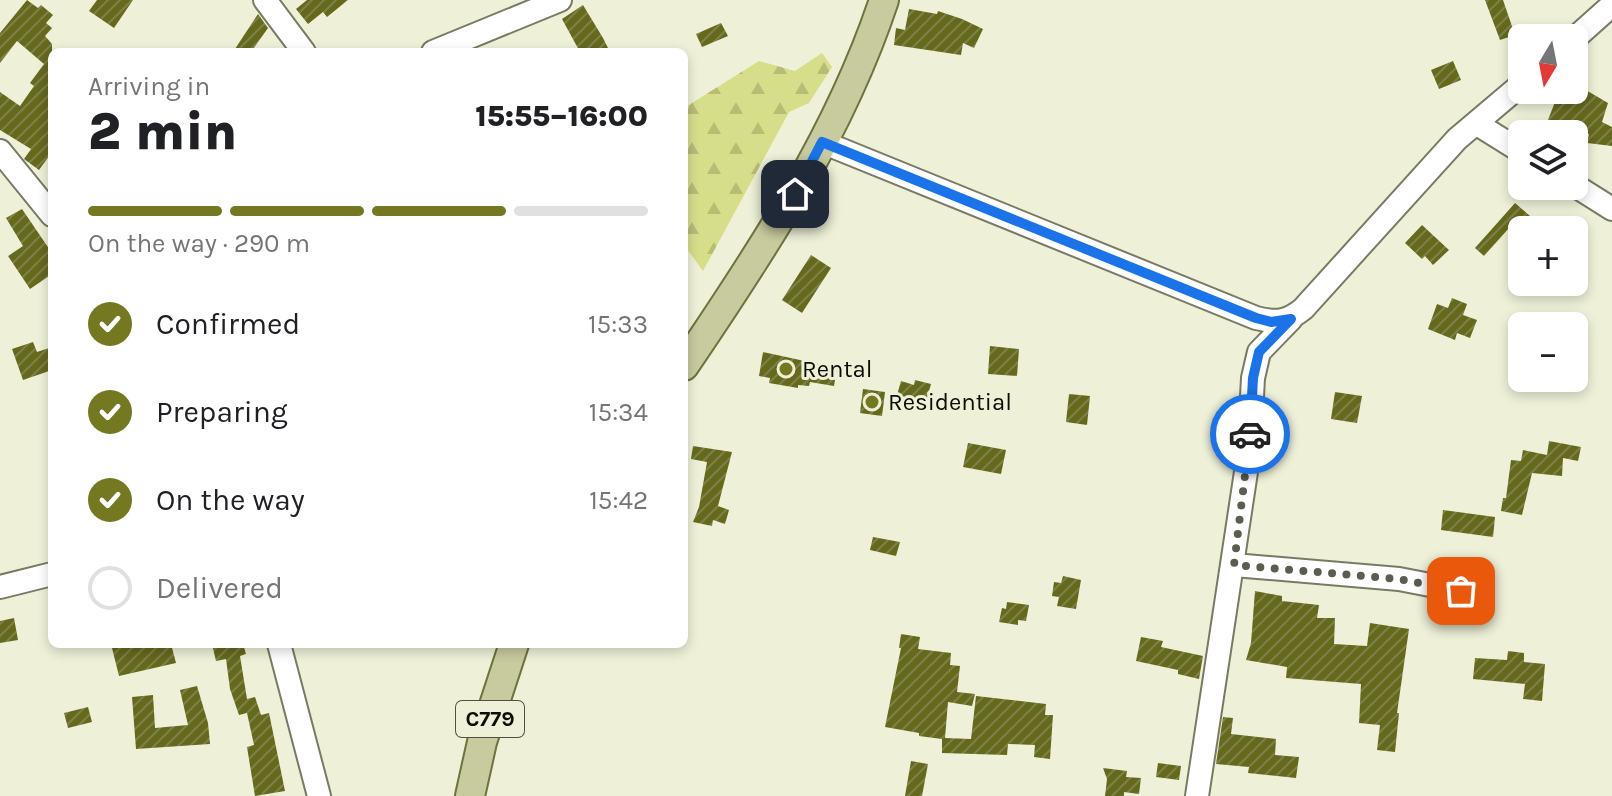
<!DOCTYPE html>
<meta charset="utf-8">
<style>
:root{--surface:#fff;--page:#f2f2f2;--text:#202124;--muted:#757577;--line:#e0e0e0;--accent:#747921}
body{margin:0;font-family:Karla,sans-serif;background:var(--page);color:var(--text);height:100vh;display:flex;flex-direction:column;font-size:30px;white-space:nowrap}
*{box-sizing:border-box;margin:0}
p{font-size:26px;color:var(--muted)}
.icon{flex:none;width:44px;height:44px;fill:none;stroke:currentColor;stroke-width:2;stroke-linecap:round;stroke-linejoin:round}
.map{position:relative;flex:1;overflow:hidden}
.side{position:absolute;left:48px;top:48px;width:640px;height:600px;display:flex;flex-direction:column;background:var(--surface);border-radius:12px;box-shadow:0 4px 12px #0003}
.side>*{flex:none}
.needle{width:52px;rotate:190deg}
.fabs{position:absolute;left:1508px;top:24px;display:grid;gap:16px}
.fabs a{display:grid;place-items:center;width:80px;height:80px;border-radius:12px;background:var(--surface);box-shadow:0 4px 12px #0003;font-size:40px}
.pin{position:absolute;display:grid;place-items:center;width:68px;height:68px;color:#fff;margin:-34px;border-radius:16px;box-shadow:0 4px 12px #0006}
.courier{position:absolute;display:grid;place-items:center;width:80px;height:80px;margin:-40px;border:6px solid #1a73e8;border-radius:50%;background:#fff;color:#222;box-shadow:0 2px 10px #0007}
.summary em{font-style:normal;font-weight:800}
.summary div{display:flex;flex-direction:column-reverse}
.summary{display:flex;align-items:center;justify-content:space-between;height:136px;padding:0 40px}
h1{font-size:52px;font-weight:800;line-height:60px}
.bar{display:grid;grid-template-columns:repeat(4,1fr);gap:12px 8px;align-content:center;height:96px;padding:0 40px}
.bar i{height:10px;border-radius:6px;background:var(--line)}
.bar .selected{background:var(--accent)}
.bar p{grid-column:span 4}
ol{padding:0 40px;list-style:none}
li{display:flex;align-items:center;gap:24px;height:88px}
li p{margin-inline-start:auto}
li .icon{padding:8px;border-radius:50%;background:var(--accent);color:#fff;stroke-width:4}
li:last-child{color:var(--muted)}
li i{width:44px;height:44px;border:4px solid var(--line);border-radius:50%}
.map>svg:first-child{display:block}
</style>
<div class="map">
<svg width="1612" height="796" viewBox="0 0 1612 796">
<defs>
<pattern id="forest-firs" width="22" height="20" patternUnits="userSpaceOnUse" patternTransform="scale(2)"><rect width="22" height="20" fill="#d7de89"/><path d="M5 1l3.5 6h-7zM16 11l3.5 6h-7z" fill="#b7bd75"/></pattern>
<pattern id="building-hatch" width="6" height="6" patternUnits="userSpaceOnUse" patternTransform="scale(2)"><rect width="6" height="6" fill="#65691c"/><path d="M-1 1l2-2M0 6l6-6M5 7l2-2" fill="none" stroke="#7d804a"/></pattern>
</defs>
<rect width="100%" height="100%" fill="#eef1d8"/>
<path fill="url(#forest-firs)" d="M822 53 832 67 809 103 789 112 703 271 684 245V108L759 61 795 71Z"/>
<g fill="url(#building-hatch)">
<path d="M27 0 38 8 41 5 53 15 46 23 52 28 45 36 52 44V152L39 170 24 159 31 149 0 130V92L20 106 34 86 30 83 44 64 17 41 0 63V33Z"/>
<path d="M97 0H133L114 28 89 11Z"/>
<path d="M307 0H348L327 17 323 12 308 24 296 9Z"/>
<path d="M1485 0H1503L1515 35 1500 40Z"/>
<path d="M583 5 603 38 610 52H580L562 19Z"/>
<path d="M909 9 937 14 938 11 962 19 983 29 974 48 963 43 961 55 894 45 896 28 905 30Z"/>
<path d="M258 14 268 28 251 52H233Z"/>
<path d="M721 23 728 36 702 47 696 34Z"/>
<path d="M1453 61 1461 80 1439 89 1431 70Z"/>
<path d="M1574 83 1608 103 1602 122 1612 127V146L1587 143 1589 134H1554L1544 130 1555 102 1534 91 1574 90Z"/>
<path d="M1515 203 1530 216H1534L1533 228H1516L1518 218 1484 256 1475 248Z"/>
<path d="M22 209 52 253V274L30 289 8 256 23 246 6 218Z"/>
<path d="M1422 225 1449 250 1433 265 1425 256 1422 259 1405 243Z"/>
<path d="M811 255 831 268 802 313 782 300Z"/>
<path d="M1452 298 1467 304 1463 315 1477 320 1470 338 1457 333 1455 340 1428 329 1437 304 1448 308Z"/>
<path d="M33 342 37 352 52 347V370L23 380 12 349Z"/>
<path d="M990 346 1019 349 1017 376 988 374Z"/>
<path d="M763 352 837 368 834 386 810 382 809 386 798 385V388L769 383 770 378 759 376Z"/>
<path d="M915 380 931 384 926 402 897 395 901 381 914 385Z"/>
<path d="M863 389 885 392 882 416 860 413Z"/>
<path d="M1335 392 1362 396 1357 423 1331 419Z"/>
<path d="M1069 394 1090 396 1087 425 1066 422Z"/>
<path d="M1549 441 1581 447 1578 461 1563 458 1562 476 1532 473 1522 515 1501 511 1503 498H1506L1511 460 1521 461 1523 450 1547 455Z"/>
<path d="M968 443 1006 450 1001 474 963 467Z"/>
<path d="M693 446 732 452 718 506 729 510 725 524 713 520 712 526 693 522 699 507 707 462 691 459Z"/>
<path d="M1443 510 1495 517 1493 537 1441 530Z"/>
<path d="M873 537 900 542 896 556 870 550Z"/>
<path d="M1063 576 1081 580 1076 609 1057 606 1059 597 1052 596 1054 582 1061 583Z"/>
<path d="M1255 591 1282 596V601L1319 605 1317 618H1335L1334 644 1367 646 1370 623 1409 629 1397 713H1399L1395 752 1377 750 1380 725 1359 723 1361 684 1286 678 1287 667 1246 660 1251 643Z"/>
<path d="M1007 602 1029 605 1026 621 1018 620V625L999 622 1002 608 1006 609Z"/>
<path d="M14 618 18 640 0 643V621Z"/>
<path d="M901 634 920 637 918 649 951 653 950 665 960 666 957 692 975 694 972 706 948 702 945 738 971 739 976 696 1046 704 1045 715H1053L1050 759 1034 757 1035 745 1008 744 1007 755 942 753V739L919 736V733L885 727 901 648H899Z"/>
<path d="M1141 637 1163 641 1161 647 1203 656 1199 679 1178 674V670L1136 661Z"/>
<path d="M111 644H171L176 663 119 676Z"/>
<path d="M212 644H243L246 654 240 656 247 699 255 697 261 715 269 713 285 791 255 796 247 747 254 745 247 713 239 715 230 689 226 659 216 661Z"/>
<path d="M1508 651 1524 653V662L1545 664 1542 701 1523 699 1525 684 1473 679 1475 658 1507 660Z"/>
<path d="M197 686 208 723 210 744 136 749 132 697 153 695 155 728 188 725 180 690Z"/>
<path d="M88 707 92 722 68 728 64 713Z"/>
<path d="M1223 717 1233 718 1231 734 1276 739 1275 755 1299 757 1296 778 1248 773 1249 767 1216 764Z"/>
<path d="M911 761 928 764 922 796H905Z"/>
<path d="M1158 763 1181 766 1179 780 1156 777Z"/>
<path d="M1103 768 1127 771 1126 777 1141 778 1139 794 1124 792V796H1105L1107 779Z"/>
</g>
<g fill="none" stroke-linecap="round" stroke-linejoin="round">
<defs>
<g id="minor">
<path d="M265 0 304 52"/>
<path d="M1574 39 1612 5"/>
<path d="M433 52 560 0"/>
<path d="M1477 124 1522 152"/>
<path d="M822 142 1256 318C1276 323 1287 322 1303 309L1457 139 1522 84"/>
<path d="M0 151 52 215"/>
<path d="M1574 185 1612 209"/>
<path d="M1234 565 1399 579 1461 591"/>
<path d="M0 587 52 574"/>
<path d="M279 644 319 796"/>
<path d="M1197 796 1249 452 1253 378 1259 352 1291 319"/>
</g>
<g id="major">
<path d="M684 366C762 251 840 133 884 0"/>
<path d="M470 796 482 742 514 644"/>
</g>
</defs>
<use href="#minor" stroke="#787a64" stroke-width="26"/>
<use href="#major" stroke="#6e723f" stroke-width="32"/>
<use href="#minor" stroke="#fff" stroke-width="22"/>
<use href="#major" stroke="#c7cb9e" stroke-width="28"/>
</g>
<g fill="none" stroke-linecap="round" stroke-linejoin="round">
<path stroke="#5b5d50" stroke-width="8" stroke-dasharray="0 14.4" d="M1250 434 1234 565 1399 579 1461 591"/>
<path stroke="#1a73e8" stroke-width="10" d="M795 194 822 142 1256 318 1271 322 1291 319 1259 352 1253 378 1250 434"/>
</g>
<g fill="#747921" stroke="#eef1d8" stroke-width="3">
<circle cx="786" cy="369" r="8"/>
<circle cx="872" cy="402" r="8"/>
</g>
<g text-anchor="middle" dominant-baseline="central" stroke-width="6" stroke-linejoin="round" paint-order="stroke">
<rect fill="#eef1d8" stroke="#505145" stroke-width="2" x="456" y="701" width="68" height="36" rx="6"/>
<g font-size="22" font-weight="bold" fill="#0c0d06">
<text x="490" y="719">C779</text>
</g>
<g font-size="24" fill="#0c0d06" stroke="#eef1d8" text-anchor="start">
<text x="802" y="369">Rental</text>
<text x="888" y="402">Residential</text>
</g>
</g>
</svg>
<div class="fabs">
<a><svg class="needle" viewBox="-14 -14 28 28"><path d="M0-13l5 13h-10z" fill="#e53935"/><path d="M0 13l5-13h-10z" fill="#757577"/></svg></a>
<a><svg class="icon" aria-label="layers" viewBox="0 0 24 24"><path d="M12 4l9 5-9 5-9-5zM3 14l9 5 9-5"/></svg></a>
<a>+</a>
<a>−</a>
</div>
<div class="pin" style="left:1461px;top:591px;background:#ea580c"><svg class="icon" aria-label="bag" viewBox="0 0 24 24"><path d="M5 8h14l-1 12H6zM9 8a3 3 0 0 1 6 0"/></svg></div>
<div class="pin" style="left:795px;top:194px;background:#1f2937"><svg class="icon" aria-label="home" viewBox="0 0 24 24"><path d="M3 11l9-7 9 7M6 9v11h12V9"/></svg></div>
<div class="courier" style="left:1250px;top:434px"><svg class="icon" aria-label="car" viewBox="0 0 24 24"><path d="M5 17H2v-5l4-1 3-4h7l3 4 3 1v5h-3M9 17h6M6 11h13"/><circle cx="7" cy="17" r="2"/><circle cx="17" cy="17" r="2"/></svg></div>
<section class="side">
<div class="summary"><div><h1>2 min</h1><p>Arriving in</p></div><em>15:55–16:00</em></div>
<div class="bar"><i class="selected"></i><i class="selected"></i><i class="selected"></i><i></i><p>On the way · 290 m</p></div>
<ol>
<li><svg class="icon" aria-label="check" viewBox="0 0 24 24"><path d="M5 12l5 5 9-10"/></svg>Confirmed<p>15:33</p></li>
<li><svg class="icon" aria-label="check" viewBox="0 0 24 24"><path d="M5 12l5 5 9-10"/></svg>Preparing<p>15:34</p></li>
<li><svg class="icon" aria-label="check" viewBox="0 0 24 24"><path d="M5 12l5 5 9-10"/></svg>On the way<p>15:42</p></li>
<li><i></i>Delivered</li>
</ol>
</section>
</div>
